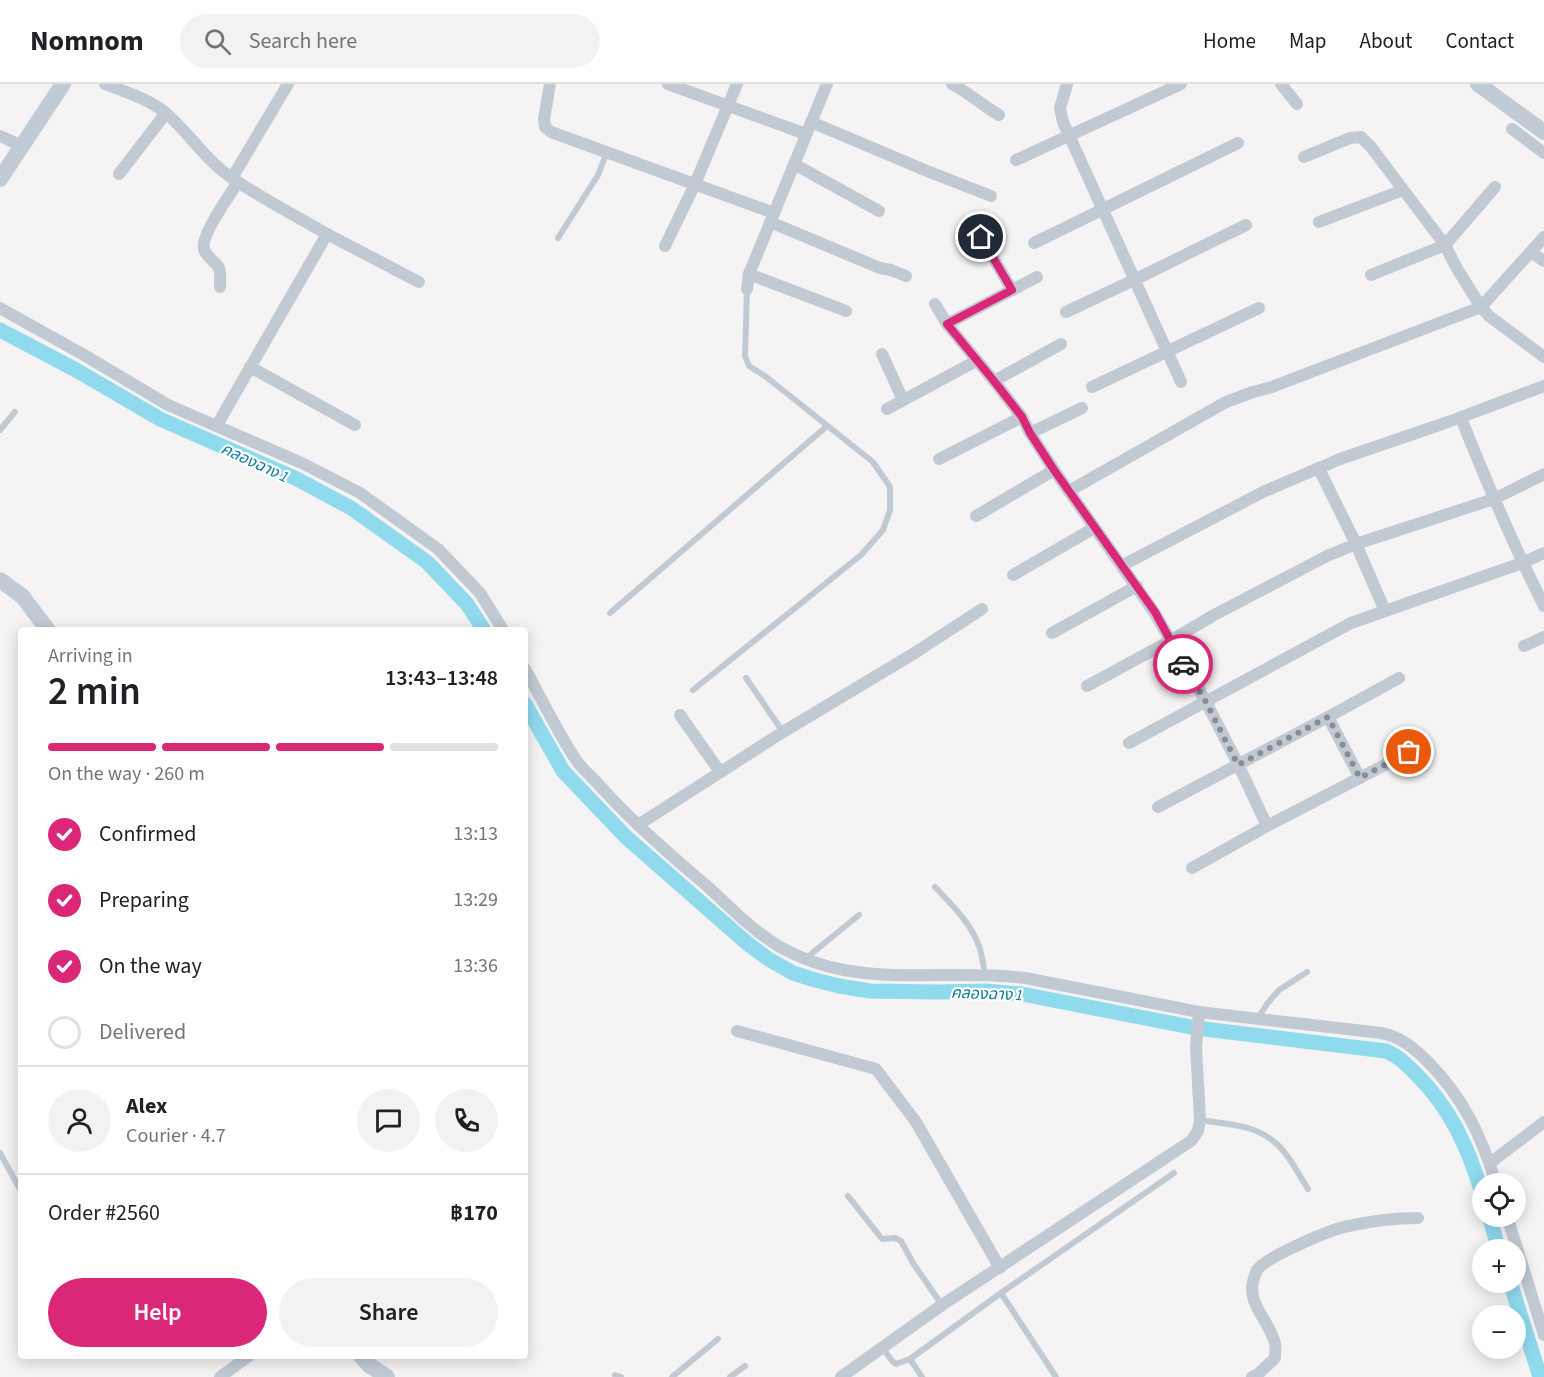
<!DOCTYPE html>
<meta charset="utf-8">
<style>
:root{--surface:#fff;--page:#f2f2f2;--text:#202124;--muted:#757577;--line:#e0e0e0;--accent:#db2777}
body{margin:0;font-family:"Source Sans 3","Noto Sans Thai",sans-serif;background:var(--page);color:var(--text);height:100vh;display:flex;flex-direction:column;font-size:22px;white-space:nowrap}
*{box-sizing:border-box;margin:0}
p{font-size:20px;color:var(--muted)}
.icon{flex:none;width:33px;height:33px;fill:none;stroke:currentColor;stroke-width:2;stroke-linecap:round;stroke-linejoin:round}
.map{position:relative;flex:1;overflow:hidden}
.drawer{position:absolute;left:18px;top:543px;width:510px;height:732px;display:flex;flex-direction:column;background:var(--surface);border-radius:6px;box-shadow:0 3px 15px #0003}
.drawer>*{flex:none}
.tools{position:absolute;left:1472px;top:1089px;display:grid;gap:12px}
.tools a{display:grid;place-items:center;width:54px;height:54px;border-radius:50%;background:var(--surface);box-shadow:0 3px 15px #0003;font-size:30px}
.pin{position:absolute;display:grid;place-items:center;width:51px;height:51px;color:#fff;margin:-26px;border:3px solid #fff;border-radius:50%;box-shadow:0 2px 6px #0007}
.courier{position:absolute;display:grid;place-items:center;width:60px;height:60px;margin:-30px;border:4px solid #db2777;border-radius:50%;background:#fff;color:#222;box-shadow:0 2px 8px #0007}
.overview em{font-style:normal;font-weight:600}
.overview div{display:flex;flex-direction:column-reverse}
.overview{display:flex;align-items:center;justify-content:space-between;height:102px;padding:0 30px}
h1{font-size:39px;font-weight:600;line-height:45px}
.bar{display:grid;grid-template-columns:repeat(4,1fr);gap:9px 6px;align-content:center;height:72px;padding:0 30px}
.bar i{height:8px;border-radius:4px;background:var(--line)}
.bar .on{background:var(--accent)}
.bar p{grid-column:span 4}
.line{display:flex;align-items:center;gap:15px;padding:0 30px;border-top:2px solid var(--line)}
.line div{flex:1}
.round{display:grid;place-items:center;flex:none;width:63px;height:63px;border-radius:32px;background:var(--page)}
ol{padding:0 30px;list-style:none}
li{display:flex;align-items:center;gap:18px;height:66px}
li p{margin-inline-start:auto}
li .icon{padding:6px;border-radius:50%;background:var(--accent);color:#fff;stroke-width:4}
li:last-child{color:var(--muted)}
li i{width:33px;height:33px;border:3px solid var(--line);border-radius:50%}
.cta{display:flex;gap:12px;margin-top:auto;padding:12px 30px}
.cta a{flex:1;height:69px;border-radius:36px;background:var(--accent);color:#fff;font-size:24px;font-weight:600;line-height:69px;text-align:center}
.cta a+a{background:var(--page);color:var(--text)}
header{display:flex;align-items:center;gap:36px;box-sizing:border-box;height:84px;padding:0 30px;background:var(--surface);border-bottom:2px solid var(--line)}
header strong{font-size:28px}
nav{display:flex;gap:33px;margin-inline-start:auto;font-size:21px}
.search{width:420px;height:54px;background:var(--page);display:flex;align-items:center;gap:15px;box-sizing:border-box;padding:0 21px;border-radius:33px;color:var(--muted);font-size:22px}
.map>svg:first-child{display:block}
</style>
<header>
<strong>Nomnom</strong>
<div class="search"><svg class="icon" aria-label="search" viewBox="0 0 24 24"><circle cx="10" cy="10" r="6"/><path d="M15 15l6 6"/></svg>Search here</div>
<nav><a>Home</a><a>Map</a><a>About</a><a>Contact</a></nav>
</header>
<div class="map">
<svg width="1544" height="1293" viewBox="0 0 1544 1293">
<rect width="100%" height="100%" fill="#f5f3f3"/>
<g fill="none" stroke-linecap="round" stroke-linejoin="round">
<g stroke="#90daee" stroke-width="15">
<path d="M0 246 76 286 160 335 297 395 351 424 427 478 467 520 484 546"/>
<path d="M525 620 563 687 626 753 748 860 770 876 793 889 815 896 839 902 870 907 938 908 985 907 1022 910 1196 944 1386 967C1398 972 1406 980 1415 989 1450 1023 1468 1063 1482 1109"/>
<path d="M1489 1132 1499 1166"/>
<path d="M1510 1198 1540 1293"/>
</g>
<g stroke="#c1cad2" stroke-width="6">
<path d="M558 154 598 91 607 68"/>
<path d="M0 346 15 328"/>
<path d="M610 529 827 342"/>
<path d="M746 594 783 648"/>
<path d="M693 606 861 471 883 446 890 426V403L873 378 765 292 749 282 745 272 747 205"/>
<path d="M935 803C952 821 970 838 979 862 982 870 983 881 985 890"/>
<path d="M805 875 859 831"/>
<path d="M1258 934 1267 920 1279 906 1307 888"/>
<path d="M1200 1036C1224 1040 1252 1040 1272 1056 1288 1068 1297 1088 1308 1105"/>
<path d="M0 1069 21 1107"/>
<path d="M848 1112 882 1155 895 1154 901 1157 913 1179 942 1221"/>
<path d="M1001 1209 1056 1293"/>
<path d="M883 1264 892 1277 896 1280 910 1275 1001 1209 1174 1089"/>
<path d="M910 1275 922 1293"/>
<path d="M615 1291 621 1293"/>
<path d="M672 1293 718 1255"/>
<path d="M730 1293 745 1282"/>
</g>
<g stroke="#c1cad2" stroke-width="12">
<path d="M105 0C126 8 149 15 167 30 190 50 206 77 232 94 261 114 296 132 327 150L217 341"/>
<path d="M550 0 544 35 545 43 551 48 774 129"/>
<path d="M668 0 806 50"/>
<path d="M952 0C969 9 982 21 999 31"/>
<path d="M1067 0 1060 24 1063 38 1181 298"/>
<path d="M1281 0 1297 20"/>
<path d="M811 38 927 87 991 112"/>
<path d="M1512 45 1544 69"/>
<path d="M0 52 22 62"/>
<path d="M1304 73 1350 54 1361 53 1371 63 1445 161 1456 183 1481 223 1489 232 1544 273"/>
<path d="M1016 76 1181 0"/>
<path d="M794 80 879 127"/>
<path d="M119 90 166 29"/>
<path d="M232 94 288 0"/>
<path d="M770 138 880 184 891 186 906 192"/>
<path d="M1319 138 1403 106"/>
<path d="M327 150 419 198"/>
<path d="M981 153 1012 206"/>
<path d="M1034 159 1238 59"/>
<path d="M665 162 695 100 737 0"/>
<path d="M1531 168 1544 177"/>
<path d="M749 190 846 227"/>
<path d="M1371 191 1445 161 1495 103"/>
<path d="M220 203C220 198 221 190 219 184 215 177 206 173 204 165 200 153 230 110 238 98"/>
<path d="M747 205 749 190 827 0"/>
<path d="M935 220 947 240 994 297 1022 333 1030 349 1054 386 1154 528 1206 618 1238 680 1267 742 1192 784"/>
<path d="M0 224 84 271 168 321 304 380 360 409 438 465 480 509 503 546"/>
<path d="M1066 228 1134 196 1246 141"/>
<path d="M947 240 1037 193"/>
<path d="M882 270 903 316"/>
<path d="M250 283 355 341"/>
<path d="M994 297 1061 260"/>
<path d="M1092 303 1259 224"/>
<path d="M887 325 976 277"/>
<path d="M1461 334C1486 397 1513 460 1544 522"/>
<path d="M1030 349 1082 324"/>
<path d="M939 375 1022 333"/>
<path d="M1319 385 1356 460 1385 527"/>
<path d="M1069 407 1226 318 1253 308 1272 303 1481 223 1544 153"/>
<path d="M976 432 1054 386"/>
<path d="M1123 481 1263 408 1340 375 1448 338 1544 302"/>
<path d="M1013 491 1094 444"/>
<path d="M1052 549 1137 502"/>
<path d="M1524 562 1544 553"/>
<path d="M525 585C542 615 557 648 576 676 583 686 593 694 601 703 633 739 670 771 707 802 730 823 753 847 780 863 800 874 822 882 844 886 904 897 965 886 1025 894L1199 928 1381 949C1401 953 1414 964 1428 978 1463 1013 1482 1053 1496 1100"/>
<path d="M1087 602 1170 557 1214 531 1327 472 1356 460 1494 415 1544 390"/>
<path d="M680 631 720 688"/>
<path d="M1328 633 1360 694"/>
<path d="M1129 659 1351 539 1522 479 1544 469"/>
<path d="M1158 723 1328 633 1399 594"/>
<path d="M638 741 783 648 913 570 982 525"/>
<path d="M1267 742 1425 660"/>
<path d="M737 947 876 985 916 1038 1000 1184"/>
<path d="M1490 1079 1544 1038"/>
<path d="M1507 1132 1544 1251"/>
<path d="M220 1293 249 1272"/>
<path d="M841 1293 942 1221 1191 1057 1198 1047 1200 1036 1196 963 1199 928"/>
<path d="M1252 1293 1258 1290 1275 1274C1275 1269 1276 1264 1275 1260 1271 1240 1252 1225 1252 1204 1252 1200 1255 1190 1257 1186 1266 1173 1331 1145 1349 1142 1371 1137 1395 1134 1418 1134"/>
</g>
<g stroke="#c1cbd6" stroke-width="16">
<path d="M1478 0 1544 48"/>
<path d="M0 95 63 0"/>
<path d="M0 496 22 512 48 546"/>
<path d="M361 1272 369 1281 387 1293"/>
</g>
</g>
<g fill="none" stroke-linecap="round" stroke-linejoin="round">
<path stroke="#868d94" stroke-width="6" stroke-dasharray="0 10.8" d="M1183 580 1206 618 1238 681 1328 633 1360 694 1409 668"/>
<path stroke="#db2777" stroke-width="8" d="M981 153 1012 206 947 240 994 297 1022 333 1030 349 1054 386 1155 528 1183 580"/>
</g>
<g text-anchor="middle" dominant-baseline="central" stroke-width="4.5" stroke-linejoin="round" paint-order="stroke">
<g font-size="16" font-style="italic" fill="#0c7c9b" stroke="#fff">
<text transform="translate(255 379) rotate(25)">คลองฉาง 1</text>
<text transform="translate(987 910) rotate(2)">คลองฉาง 1</text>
</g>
</g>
</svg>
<div class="tools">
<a><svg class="icon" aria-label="locate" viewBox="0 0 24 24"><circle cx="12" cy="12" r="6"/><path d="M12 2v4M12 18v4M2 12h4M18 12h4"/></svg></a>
<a>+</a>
<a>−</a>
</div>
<div class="pin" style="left:1409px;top:668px;background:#ea580c"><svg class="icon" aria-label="bag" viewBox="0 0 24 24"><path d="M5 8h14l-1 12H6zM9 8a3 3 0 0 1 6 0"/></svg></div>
<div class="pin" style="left:981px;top:153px;background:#1f2937"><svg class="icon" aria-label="home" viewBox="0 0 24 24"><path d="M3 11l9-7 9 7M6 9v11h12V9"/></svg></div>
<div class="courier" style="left:1183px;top:580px"><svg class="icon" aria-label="car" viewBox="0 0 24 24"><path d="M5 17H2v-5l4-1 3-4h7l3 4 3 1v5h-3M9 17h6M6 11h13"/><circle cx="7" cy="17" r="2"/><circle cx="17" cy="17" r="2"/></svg></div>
<section class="drawer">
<div class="overview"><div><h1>2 min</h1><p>Arriving in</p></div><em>13:43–13:48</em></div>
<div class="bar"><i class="on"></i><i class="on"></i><i class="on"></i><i></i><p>On the way · 260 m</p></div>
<ol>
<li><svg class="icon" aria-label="check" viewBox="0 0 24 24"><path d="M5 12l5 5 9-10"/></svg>Confirmed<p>13:13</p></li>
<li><svg class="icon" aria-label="check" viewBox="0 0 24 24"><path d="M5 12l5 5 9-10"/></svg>Preparing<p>13:29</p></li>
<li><svg class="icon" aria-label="check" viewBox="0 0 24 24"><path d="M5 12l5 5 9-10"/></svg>On the way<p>13:36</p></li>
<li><i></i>Delivered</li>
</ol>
<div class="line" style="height:108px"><a class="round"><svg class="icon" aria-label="person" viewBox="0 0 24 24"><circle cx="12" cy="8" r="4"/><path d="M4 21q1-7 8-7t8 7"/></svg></a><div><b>Alex</b><p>Courier · 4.7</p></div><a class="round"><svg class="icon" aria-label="chat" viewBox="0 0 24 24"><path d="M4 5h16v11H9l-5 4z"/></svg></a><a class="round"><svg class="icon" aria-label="phone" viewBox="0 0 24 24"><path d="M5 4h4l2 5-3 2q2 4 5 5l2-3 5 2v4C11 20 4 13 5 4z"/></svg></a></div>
<div class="line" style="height:78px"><div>Order #2560</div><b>฿170</b></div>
<div class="cta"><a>Help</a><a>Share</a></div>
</section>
</div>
